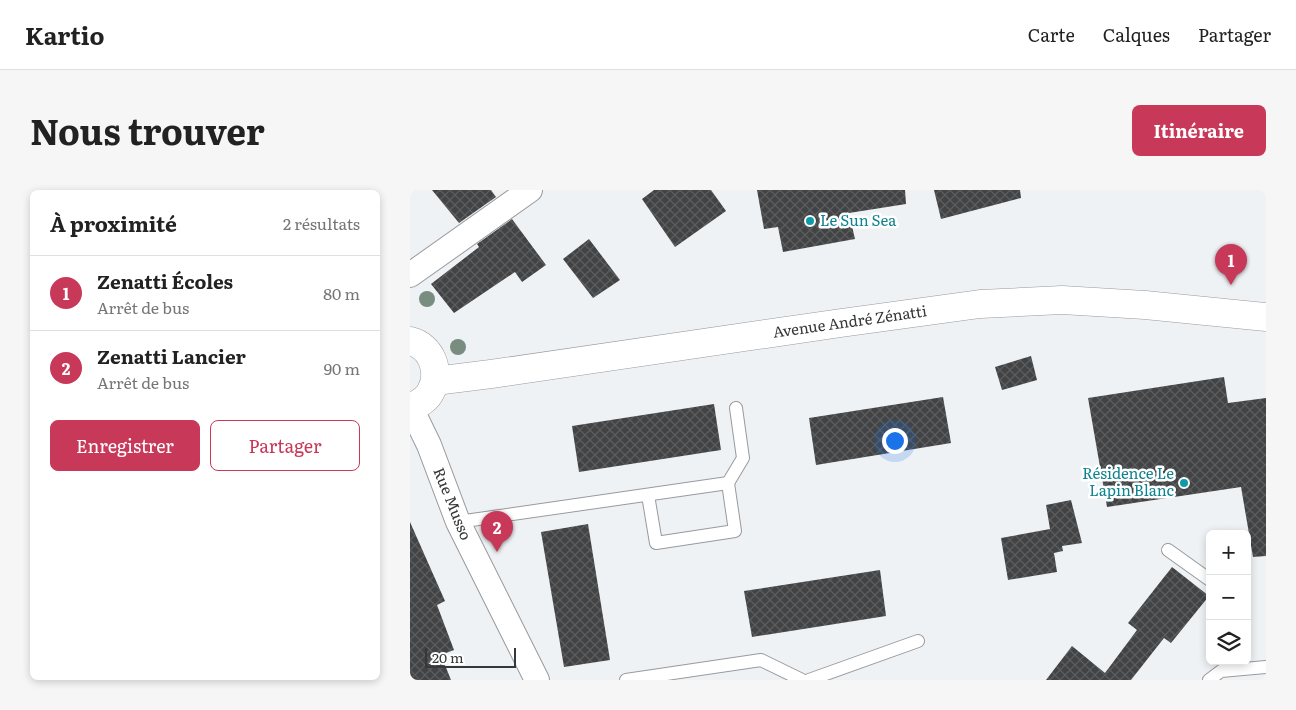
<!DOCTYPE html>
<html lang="fr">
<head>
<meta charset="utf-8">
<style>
  body { margin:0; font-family:Literata,serif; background:#f6f6f6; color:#222 }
  .controls { position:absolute; right:15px; bottom:15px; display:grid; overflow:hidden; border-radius:8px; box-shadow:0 2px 8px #0003 }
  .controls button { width:45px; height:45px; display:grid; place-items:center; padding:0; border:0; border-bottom:1px solid #e0e0e0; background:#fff; color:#222; font:25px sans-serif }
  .scale { position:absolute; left:15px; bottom:12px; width:91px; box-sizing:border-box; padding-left:5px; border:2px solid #363738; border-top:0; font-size:14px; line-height:18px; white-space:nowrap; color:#363738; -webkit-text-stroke:4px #fff; paint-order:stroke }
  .you { position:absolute; left:484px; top:250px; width:18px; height:18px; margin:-12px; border:4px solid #fff; border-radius:50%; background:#1a73e8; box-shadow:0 0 0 8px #1a73e833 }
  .badge { display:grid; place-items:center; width:32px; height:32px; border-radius:50%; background:#c83959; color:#fff; font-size:16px; font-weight:700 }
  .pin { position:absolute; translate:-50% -41px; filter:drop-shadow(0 1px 2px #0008) }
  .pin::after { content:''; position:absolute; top:26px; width:18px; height:15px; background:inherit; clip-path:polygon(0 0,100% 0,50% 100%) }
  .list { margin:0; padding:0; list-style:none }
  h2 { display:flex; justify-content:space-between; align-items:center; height:65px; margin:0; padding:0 20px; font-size:21px }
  h2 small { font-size:16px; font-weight:400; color:#767676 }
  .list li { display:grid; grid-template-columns:32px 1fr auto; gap:15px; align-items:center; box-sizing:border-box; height:75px; padding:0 20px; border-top:1px solid #e0e0e0 }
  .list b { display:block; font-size:19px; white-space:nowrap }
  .list p { margin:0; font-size:16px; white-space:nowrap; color:#767676 }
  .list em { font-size:16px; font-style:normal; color:#767676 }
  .actions { display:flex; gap:10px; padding:15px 20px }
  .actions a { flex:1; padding:11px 0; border:1px solid #c83959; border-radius:8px; text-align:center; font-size:18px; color:#c83959 }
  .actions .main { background:#c83959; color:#fff }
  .icon { flex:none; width:28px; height:28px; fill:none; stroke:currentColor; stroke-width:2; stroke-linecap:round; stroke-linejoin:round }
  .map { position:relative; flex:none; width:856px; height:490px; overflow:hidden; border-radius:8px }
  header { display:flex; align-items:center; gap:30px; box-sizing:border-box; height:70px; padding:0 25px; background:#fff; border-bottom:1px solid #e0e0e0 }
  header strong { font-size:24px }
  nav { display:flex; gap:28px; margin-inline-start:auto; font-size:18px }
  .intro { display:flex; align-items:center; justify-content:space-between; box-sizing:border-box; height:120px; padding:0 30px }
  h1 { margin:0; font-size:35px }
  .button { padding:12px 22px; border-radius:8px; background:#c83959; color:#fff; font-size:18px; font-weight:700 }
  main { display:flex; gap:30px; padding:0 30px }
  aside { flex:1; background:#fff; border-radius:8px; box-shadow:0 2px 8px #0003 }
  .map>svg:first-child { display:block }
</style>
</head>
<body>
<header>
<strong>Kartio</strong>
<nav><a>Carte</a><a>Calques</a><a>Partager</a></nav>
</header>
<div class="intro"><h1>Nous trouver</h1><a class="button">Itinéraire</a></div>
<main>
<aside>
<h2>À proximité<small>2 résultats</small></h2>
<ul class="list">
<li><span class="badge">1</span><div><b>Zenatti Écoles</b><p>Arrêt de bus</p></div><em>80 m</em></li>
<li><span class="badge">2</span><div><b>Zenatti Lancier</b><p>Arrêt de bus</p></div><em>90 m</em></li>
</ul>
<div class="actions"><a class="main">Enregistrer</a><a>Partager</a></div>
</aside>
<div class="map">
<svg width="856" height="490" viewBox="0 0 856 490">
  <defs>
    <pattern id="building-cross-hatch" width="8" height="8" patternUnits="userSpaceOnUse" patternTransform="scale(1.25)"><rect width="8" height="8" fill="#414345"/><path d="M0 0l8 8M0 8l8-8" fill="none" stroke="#5b5d5e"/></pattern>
  </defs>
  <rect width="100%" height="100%" fill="#eff2f4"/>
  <g fill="url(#building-cross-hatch)">
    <polygon points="22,0 81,0 86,7 49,33"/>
    <polygon points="244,0 301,0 316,21 265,57 232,9"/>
    <polygon points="347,0 495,0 496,14 439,23 445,49 373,62 368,37 354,39"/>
    <polygon points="524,0 610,0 611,8 531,29"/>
    <polygon points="102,29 136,75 112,92 105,82 44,123 21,94 69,57 67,54"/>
    <polygon points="179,49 210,90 183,108 153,69"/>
    <polygon points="621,166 627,190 592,200 585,177"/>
    <polygon points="814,187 818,213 856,208 856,366 843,367 831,297 697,317 678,208"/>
    <polygon points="533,207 541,253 406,275 399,228"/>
    <polygon points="304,214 311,260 169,282 162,236"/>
    <polygon points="661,310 672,353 652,356 653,361 644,363 647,382 598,390 591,348 640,339 636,315"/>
    <polygon points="0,332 35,411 27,415 44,460 31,465 41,490 0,490"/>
    <polygon points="178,334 200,470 154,477 131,342"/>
    <polygon points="762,377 799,406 761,453 754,448 721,490 636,490 662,456 695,483 727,440 718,433"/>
    <polygon points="470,380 476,426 342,447 334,401"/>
  </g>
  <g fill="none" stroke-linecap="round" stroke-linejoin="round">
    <g stroke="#989a9d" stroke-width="14">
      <g id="lane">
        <polyline points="238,305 246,353 325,341 318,293"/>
        <polyline points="48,332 318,293 333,268 326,218"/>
        <polyline points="758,360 800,390"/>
        <polyline points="216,490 351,470 392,490"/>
        <polyline points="399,490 508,451"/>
        <polyline points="799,490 811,481 856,477"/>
      </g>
    </g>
    <g stroke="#989a9d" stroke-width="26">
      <g id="street">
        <polyline points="0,85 120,0"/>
        <polyline points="1,218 19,255 48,332 127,490"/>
      </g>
    </g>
    <g stroke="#989a9d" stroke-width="29">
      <g id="secondary">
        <path d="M0,151C22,156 31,182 21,201C17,210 8,214 0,218"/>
        <polyline points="25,191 81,184 431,133 570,114 652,110 735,115 856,127"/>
      </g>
    </g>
    <use href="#lane" stroke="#fff" stroke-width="12"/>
    <use href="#street" stroke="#fff" stroke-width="24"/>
    <use href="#secondary" stroke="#fff" stroke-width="28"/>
  </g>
  <g fill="#788c7f">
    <circle cx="17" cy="109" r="8"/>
    <circle cx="48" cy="157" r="8"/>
  </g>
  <g fill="#0f9aa8" stroke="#fff" stroke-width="2">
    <circle cx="400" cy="31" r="5"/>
    <circle cx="774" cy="293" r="5"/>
  </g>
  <g text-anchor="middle" stroke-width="5" stroke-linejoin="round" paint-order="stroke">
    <g font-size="15" fill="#0d838f" stroke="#fff" text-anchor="start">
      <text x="410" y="36">Le Sun Sea</text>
      <text x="764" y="289" text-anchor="end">Résidence Le<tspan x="764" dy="17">Lapin Blanc</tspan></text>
    </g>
    <g font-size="15" fill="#363738" stroke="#fff">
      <text transform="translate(440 132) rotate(-8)" y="5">Avenue André Zénatti</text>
      <text transform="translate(42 314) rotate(68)" y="5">Rue Musso</text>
    </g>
  </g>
</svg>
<div class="controls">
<button>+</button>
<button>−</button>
<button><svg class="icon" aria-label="layers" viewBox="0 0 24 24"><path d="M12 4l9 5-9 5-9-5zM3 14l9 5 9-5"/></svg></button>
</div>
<div class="scale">20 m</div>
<div class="you"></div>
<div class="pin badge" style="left:821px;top:95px">1</div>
<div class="pin badge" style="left:87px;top:362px">2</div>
</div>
</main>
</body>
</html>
